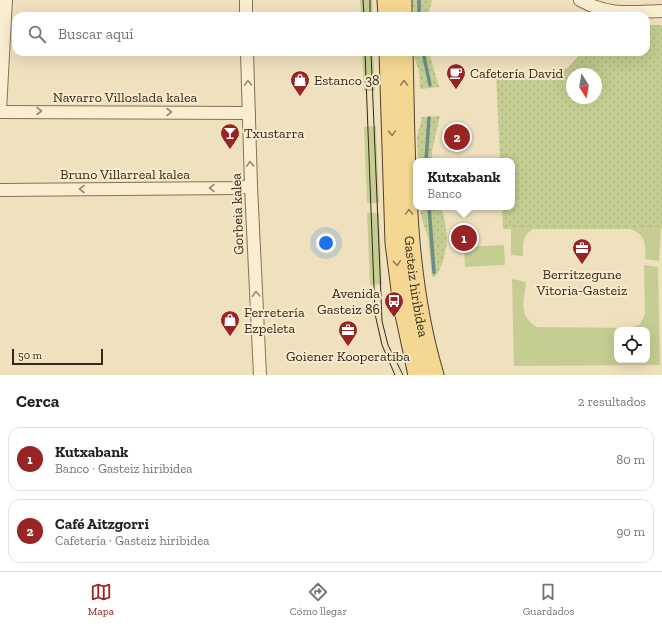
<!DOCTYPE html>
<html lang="es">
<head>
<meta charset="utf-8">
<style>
  body { margin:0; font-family:"Zilla Slab",serif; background:#f6f6f6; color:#202124 }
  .controls { position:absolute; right:12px; bottom:12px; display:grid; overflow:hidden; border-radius:8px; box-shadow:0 4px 16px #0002 }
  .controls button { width:36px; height:36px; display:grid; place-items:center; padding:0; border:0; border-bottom:1px solid #e0e0e0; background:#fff; color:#202124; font:20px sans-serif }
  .compass { position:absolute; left:566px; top:68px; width:36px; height:36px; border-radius:50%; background:#fff; box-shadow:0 4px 16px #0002; rotate:169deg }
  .scale { position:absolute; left:12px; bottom:10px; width:91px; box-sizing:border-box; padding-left:4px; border:2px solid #36281b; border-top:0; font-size:11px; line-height:14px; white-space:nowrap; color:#36281b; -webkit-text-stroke:3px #f6ebcd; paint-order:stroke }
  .you { position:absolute; left:326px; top:243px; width:14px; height:14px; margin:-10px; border:3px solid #fff; border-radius:50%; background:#1a73e8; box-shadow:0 0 0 6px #1a73e833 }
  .badge { display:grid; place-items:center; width:26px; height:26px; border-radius:50%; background:#982424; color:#fff; font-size:13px; font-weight:700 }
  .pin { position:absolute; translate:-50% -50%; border:2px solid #fff; box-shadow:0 1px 4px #0006 }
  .popup { position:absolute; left:413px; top:158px; width:102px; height:52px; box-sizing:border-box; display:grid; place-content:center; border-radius:8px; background:#fff; filter:drop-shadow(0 1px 3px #0005); font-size:13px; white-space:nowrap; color:#757577 }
  .popup b { font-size:15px; color:#202124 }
  .popup::after { content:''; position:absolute; left:50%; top:100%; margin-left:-8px; border:8px solid transparent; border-top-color:#fff }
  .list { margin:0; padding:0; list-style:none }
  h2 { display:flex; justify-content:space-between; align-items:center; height:52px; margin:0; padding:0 16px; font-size:17px }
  h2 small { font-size:13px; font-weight:400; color:#757577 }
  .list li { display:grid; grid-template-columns:26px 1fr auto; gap:12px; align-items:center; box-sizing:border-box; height:64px; margin:0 8px 8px; padding:0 8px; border:1px solid #e0e0e0; border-radius:12px }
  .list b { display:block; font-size:15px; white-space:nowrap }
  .list p { margin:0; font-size:13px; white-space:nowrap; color:#757577 }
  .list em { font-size:13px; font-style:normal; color:#757577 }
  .icon { flex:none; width:22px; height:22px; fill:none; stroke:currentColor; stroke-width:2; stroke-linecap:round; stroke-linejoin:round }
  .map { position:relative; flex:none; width:662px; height:375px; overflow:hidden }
  .search { position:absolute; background:#fff; box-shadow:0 4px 16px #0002; left:12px; right:12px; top:12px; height:44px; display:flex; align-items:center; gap:10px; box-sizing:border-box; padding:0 14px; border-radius:12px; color:#757577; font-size:15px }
  .sheet { height:196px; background:#fff }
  nav { display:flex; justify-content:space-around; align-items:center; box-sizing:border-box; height:56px; border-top:1px solid #e0e0e0; background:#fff; font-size:11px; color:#757577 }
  nav a { display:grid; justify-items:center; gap:2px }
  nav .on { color:#982424 }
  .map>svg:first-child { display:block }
</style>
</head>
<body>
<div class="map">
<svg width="662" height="375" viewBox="0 0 662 375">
  <defs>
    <pattern id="park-dots" width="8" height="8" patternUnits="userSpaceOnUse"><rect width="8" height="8" fill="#c5cd92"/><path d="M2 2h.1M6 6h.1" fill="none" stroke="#aab07d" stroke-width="1.8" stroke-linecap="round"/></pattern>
  </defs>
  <rect width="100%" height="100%" fill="#efe0be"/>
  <g fill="#c5cd92" fill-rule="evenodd">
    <polygon points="360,0 372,0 373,16 361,16"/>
    <polygon points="362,52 373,52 375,91 364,91"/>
    <polygon points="376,126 379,203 367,203 364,127"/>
    <path d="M523,205L661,228L659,261L645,259C646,243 646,236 631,229H533C522,236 523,243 523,256L511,255V229Z"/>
    <polygon points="367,213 379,213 382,284 370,285"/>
    <polygon points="504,245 505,265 465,267 464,247"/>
    <path d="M644,265L658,267L660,365L514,366L512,279L526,282C524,301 518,316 537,327L632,328L640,324L645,314ZM617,330H647V360H617Z"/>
  </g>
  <g fill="url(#park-dots)" fill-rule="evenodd">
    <polygon points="412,0 432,0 428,16 413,16"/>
    <path d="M646,25H662V229H503L502,207H512V161H500L496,70C502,71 509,70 515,72C519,74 524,78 529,79C552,84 569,70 581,52H646ZM572,74H596V98H572Z"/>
    <polygon points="414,52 429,52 439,87 420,89 419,70 414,58"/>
    <polygon points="440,116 432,151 432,161 418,161 417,136 422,117"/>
    <path d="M420,207H441C449,230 449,255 436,276L432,277L428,237L422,220Z"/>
  </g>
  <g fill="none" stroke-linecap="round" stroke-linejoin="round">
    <g stroke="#698e85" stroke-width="3.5">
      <polyline points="419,16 419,0"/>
      <polyline points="423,52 430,85"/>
      <polyline points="426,161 429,118"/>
      <polyline points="429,207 434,272"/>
    </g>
    <g stroke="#877156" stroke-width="14">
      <g id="minor">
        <polyline points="246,0 246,16"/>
        <path d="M580,0C609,16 630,12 662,11"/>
        <polyline points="247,52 251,186 260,375"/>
        <polyline points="0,110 6,0"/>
        <polyline points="0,112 249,113"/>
        <polyline points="0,190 237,188 251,186"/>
      </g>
    </g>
    <g stroke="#553f2b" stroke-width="21">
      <g id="primary">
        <polyline points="387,0 388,16"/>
        <polyline points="402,0 402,16"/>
        <polyline points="389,52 395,243 403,305 418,375"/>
        <path id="s1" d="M403,52C406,158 403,273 434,375"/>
      </g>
    </g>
    <use href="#minor" stroke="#faeed1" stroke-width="12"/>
    <use href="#primary" stroke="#f4d793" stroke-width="19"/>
    <g stroke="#36281b" stroke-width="1">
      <polyline points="363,0 364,16"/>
      <polyline points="370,0 370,16"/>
      <polyline points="365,52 375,314 382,345 395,375"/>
      <polyline points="371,52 382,321 388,345 403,375"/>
    </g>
  </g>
  <defs><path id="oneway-chevron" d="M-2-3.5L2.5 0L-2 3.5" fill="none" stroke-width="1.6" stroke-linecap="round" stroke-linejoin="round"/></defs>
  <g stroke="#988b76">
    <use href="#oneway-chevron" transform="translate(248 83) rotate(-92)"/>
    <use href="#oneway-chevron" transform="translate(39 111)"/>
    <use href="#oneway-chevron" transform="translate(169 112)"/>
    <use href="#oneway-chevron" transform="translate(250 164) rotate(-92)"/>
    <use href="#oneway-chevron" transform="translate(212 188) rotate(180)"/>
    <use href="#oneway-chevron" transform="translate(82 189) rotate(180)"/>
    <use href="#oneway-chevron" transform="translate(256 294) rotate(-93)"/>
  </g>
  <g stroke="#958057">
    <use href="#oneway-chevron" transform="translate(404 83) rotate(-91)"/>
    <use href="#oneway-chevron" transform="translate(392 133) rotate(88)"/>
    <use href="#oneway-chevron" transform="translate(409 212) rotate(-92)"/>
    <use href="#oneway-chevron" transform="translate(397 263) rotate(84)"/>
  </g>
  <defs>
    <g id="cafe-pin" transform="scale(1)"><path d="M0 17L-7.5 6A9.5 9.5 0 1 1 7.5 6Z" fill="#982424" stroke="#f6ebcd"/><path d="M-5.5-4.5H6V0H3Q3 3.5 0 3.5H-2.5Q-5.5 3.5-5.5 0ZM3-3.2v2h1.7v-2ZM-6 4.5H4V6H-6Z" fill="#fff"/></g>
    <g id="shop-pin" transform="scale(1)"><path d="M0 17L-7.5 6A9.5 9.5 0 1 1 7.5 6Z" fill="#982424" stroke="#f6ebcd"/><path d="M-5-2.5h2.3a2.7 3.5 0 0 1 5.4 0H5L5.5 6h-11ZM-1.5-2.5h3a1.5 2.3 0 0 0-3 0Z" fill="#fff"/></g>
    <g id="bar-pin" transform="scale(1)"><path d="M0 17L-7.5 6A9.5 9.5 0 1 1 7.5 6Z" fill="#982424" stroke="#f6ebcd"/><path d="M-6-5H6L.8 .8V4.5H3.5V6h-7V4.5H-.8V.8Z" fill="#fff"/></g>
    <g id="office-pin" transform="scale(1)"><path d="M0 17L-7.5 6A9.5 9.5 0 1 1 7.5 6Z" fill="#982424" stroke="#f6ebcd"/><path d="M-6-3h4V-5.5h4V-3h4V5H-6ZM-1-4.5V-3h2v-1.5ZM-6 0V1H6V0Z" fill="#fff"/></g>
    <g id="bus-pin" transform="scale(1)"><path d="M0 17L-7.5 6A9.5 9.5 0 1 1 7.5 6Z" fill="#982424" stroke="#f6ebcd"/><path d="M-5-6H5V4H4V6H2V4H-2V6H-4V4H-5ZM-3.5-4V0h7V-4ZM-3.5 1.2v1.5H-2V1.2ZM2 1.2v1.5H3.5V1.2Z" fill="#fff"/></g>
  </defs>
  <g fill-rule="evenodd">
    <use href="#cafe-pin" x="456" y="73"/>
    <use href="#shop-pin" x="300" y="80"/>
    <use href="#bar-pin" x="230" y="133"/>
    <use href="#office-pin" x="582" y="248"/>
    <use href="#bus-pin" x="394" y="301"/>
    <use href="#shop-pin" x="230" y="320"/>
    <use href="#office-pin" x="348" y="330"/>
  </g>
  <g text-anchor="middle" stroke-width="4" stroke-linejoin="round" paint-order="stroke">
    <g font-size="14" fill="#36281b" stroke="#f6ebcd" text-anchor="start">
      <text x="470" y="78">Cafetería David</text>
      <text x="314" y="85">Estanco 38</text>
      <text x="244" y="138">Txustarra</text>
      <text x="582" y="279" text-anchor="middle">Berritzegune<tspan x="582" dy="16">Vitoria-Gasteiz</tspan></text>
      <text x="380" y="298" text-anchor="end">Avenida<tspan x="380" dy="16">Gasteiz 86</tspan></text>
      <text x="244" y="317">Ferretería<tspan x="244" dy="16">Ezpeleta</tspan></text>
      <text x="348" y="361" text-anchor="middle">Goiener Kooperatiba</text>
    </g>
    <g font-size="14" fill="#36281b" stroke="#f6ebcd">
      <text x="125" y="102">Navarro Villoslada kalea</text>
      <text x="125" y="179">Bruno Villarreal kalea</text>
      <text transform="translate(237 214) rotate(-92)" y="5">Gorbeia kalea</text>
      <text dy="5" stroke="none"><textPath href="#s1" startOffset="235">Gasteiz hiribidea</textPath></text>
    </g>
  </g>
</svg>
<div class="controls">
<button><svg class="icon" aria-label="locate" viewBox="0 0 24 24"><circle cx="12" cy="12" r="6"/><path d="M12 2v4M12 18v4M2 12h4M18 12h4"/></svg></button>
</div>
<svg class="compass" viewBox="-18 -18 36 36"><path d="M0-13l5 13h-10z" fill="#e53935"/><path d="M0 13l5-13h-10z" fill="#757577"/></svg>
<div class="scale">50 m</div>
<div class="you"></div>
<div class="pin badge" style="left:464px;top:238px">1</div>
<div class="popup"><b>Kutxabank</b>Banco</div>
<div class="pin badge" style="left:457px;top:137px">2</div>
<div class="search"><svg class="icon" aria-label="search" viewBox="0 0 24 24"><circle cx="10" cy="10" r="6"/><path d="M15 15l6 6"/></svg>Buscar aquí</div>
</div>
<section class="sheet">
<h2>Cerca<small>2 resultados</small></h2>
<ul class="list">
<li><span class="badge">1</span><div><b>Kutxabank</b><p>Banco · Gasteiz hiribidea</p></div><em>80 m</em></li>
<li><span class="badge">2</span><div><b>Café Aitzgorri</b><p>Cafetería · Gasteiz hiribidea</p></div><em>90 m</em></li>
</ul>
</section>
<nav>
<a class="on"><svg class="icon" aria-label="map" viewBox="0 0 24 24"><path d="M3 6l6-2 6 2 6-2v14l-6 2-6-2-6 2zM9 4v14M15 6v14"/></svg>Mapa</a>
<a><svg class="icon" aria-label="directions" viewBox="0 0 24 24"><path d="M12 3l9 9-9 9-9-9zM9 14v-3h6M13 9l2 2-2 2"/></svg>Cómo llegar</a>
<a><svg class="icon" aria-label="saved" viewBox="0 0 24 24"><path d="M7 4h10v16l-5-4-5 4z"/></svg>Guardados</a>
</nav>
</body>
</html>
